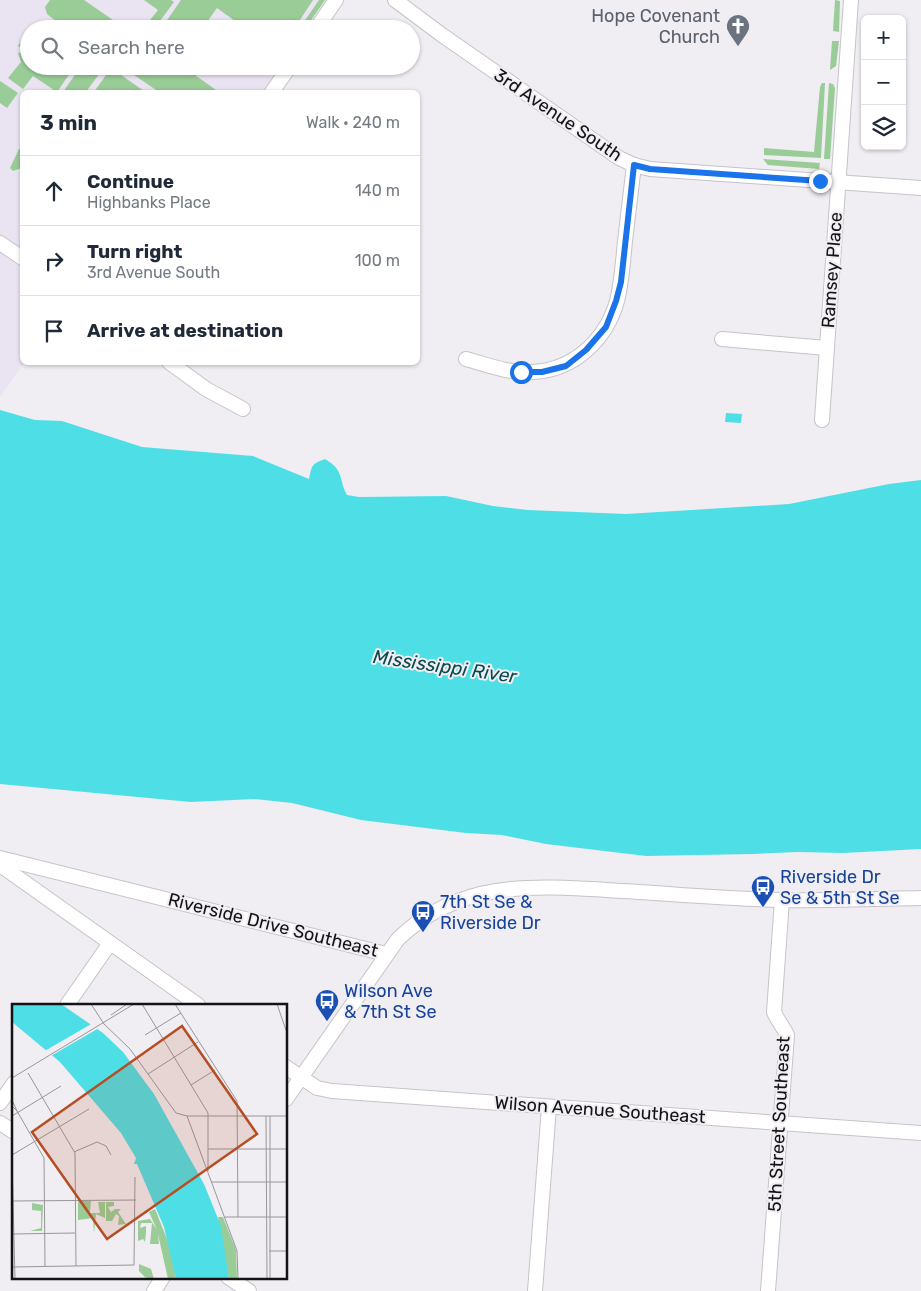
<!DOCTYPE html>
<html lang="en">
<head>
<meta charset="utf-8">
<style>
  body { margin:0; font-family:Rubik,sans-serif; background:#f6f6f7; color:#1f2937 }
  .controls { position:absolute; right:15px; top:15px; display:grid; overflow:hidden; border-radius:8px; box-shadow:0 1px 4px #0004 }
  .controls button { width:45px; height:45px; display:grid; place-items:center; padding:0; border:0; border-bottom:1px solid #e0e1e3; background:#fff; color:#1f2937; font:25px sans-serif }
  .stop { position:absolute; width:15px; height:15px; margin:-11px; border:4px solid #1a73e8; border-radius:50%; background:#fff }
  .stop.end { background:#1a73e8; border-color:#fff; box-shadow:0 1px 5px #0008 }
  .list { margin:0; padding:0; list-style:none }
  h2 { display:flex; justify-content:space-between; align-items:center; height:65px; margin:0; padding:0 20px; font-size:21px }
  h2 small { font-size:16px; font-weight:400; color:#747a83 }
  .list li { display:grid; grid-template-columns:32px 1fr auto; gap:15px; align-items:center; box-sizing:border-box; height:70px; padding:0 20px; border-top:1px solid #e0e1e3 }
  .list b { display:block; font-size:19px; white-space:nowrap }
  .list p { margin:0; font-size:16px; white-space:nowrap; color:#747a83 }
  .list em { font-size:16px; font-style:normal; color:#747a83 }
  .icon { flex:none; width:28px; height:28px; fill:none; stroke:currentColor; stroke-width:2; stroke-linecap:round; stroke-linejoin:round }
  .map { position:relative; flex:none; width:921px; height:1291px; overflow:hidden }
  .search { position:absolute; background:#fff; box-shadow:0 1px 4px #0004; left:20px; top:20px; width:400px; height:55px; display:flex; align-items:center; gap:12px; box-sizing:border-box; padding:0 18px; border-radius:28px; color:#747a83; font-size:19px }
  .panel { position:absolute; background:#fff; box-shadow:0 1px 4px #0004; left:20px; top:90px; width:400px; height:275px; border-radius:8px }
  .map>svg:first-child { display:block }
</style>
</head>
<body>
<div class="map">
<svg width="921" height="1291" viewBox="0 0 921 1291">
  <rect width="100%" height="100%" fill="#f0edf3"/>
  <polygon fill="#eae4f2" points="0,0 327,0 307,29 29,29 29,66 281,66 263,92 22,92 22,362 24,363 0,397"/>
  <g fill="#99cc96">
    <polygon points="50,0 84,0 126,29 66,29 47,14 45,7"/>
    <polygon points="144,0 171,0 174,2 157,25 150,20 158,10"/>
    <polygon points="181,0 313,0 294,29 246,29 217,8 202,29 161,29"/>
    <polygon points="319,0 325,0 305,29 299,29"/>
    <polygon points="835,0 840,1 839,32 833,31"/>
    <path d="M41,21L54,29H29V46L21,48L18,46C24,36 29,24 41,21Z"/>
    <polygon points="832,41 839,41 836,66 830,70"/>
    <polygon points="29,50 29,66 75,66 57,92 33,76 23,89 8,78 21,62 18,53"/>
    <polygon points="81,66 105,66 86,92 63,92"/>
    <polygon points="136,66 182,66 219,92 159,92 131,73"/>
    <polygon points="111,68 144,91 143,92 94,92"/>
    <polygon points="0,81 18,93 7,108 0,103"/>
    <polygon points="822,83 825,83 821,158 764,155 764,148 814,152 820,87"/>
    <polygon points="829,83 833,84 835,88 830,159 824,159"/>
    <polygon points="19,149 22,149 22,168 13,171 10,168"/>
    <polygon points="763,159 820,163 819,169 768,165"/>
  </g>
  <g fill="#4edfe6">
    <path d="M0,410L35,420L62,421L142,447L253,456L309,479C312,466 311,464 325,459C345,471 338,478 347,495L359,497L446,496L493,506L528,510L626,514L789,504L889,484L921,480V849L843,853L798,852L753,854L646,856L546,844L502,835L466,833L361,820L292,803L255,799L191,802L0,784Z"/>
    <polygon points="726,413 742,414 741,423 725,422"/>
  </g>
  <g fill="none" stroke-linecap="round" stroke-linejoin="round">
    <g stroke="#c6c3c9" stroke-width="16">
      <g id="minor">
        <polyline points="395,0 442,35 619,158 634,165 650,169 921,188"/>
        <polyline points="316,29 336,0"/>
        <polyline points="272,92 290,66"/>
        <polyline points="0,243 22,258"/>
        <polyline points="722,339 827,348"/>
        <path d="M466,359C488,365 510,374 533,372C574,370 606,340 617,301C622,281 623,261 625,241C628,216 631,190 634,165"/>
        <polyline points="169,362 206,389 243,409"/>
        <polyline points="822,420 851,0"/>
        <polyline points="0,858 386,954"/>
        <polyline points="0,865 198,1005"/>
        <polyline points="67,1005 110,943"/>
        <polyline points="286,1067 317,1088 332,1091 921,1133"/>
        <path d="M286,1099L398,939C462,877 542,886 623,891C675,894 728,899 781,900C828,901 875,899 921,898"/>
        <polyline points="0,1103 14,1083"/>
        <polyline points="0,1123 14,1132"/>
        <polyline points="228,1277 249,1291"/>
        <polyline points="154,1291 163,1277"/>
        <polyline points="535,1291 549,1107"/>
        <path d="M768,1291L787,1035C783,1026 777,1020 774,1012L782,900"/>
      </g>
    </g>
    <use href="#minor" stroke="#fff" stroke-width="14"/>
  </g>
  <g fill="none" stroke-linecap="round" stroke-linejoin="round">
    <polyline stroke="#1a73e8" stroke-width="6" points="521,372 542,372 566,366 586,350 606,327 616,301 621,282 634,165 650,169 820,181"/>
  </g>
  <defs>
    <g id="church-pin" transform="scale(1.25)"><path d="M0 17L-7.5 6A9.5 9.5 0 1 1 7.5 6Z" fill="#6b7280" stroke="#f0edf3"/><path d="M-1.2-6h2.4v3.5h3.3v2.4h-3.3V6h-2.4V-.1h-3.3v-2.4h3.3Z" fill="#fff"/></g>
    <g id="bus-pin" transform="scale(1.25)"><path d="M0 17L-7.5 6A9.5 9.5 0 1 1 7.5 6Z" fill="#1a4fb4" stroke="#f0edf3"/><path d="M-5-6H5V4H4V6H2V4H-2V6H-4V4H-5ZM-3.5-4V0h7V-4ZM-3.5 1.2v1.5H-2V1.2ZM2 1.2v1.5H3.5V1.2Z" fill="#fff"/></g>
  </defs>
  <g fill-rule="evenodd">
    <use href="#church-pin" x="738" y="26"/>
    <use href="#bus-pin" x="763" y="887"/>
    <use href="#bus-pin" x="423" y="912"/>
    <use href="#bus-pin" x="327" y="1001"/>
  </g>
  <g text-anchor="middle" stroke-width="4" stroke-linejoin="round" paint-order="stroke">
    <g font-size="18" fill="#5b616d" stroke="#f0edf3" text-anchor="end">
      <text x="720" y="22">Hope Covenant<tspan x="720" dy="21">Church</tspan></text>
    </g>
    <g font-size="18" fill="#131315" stroke="#f0edf3">
      <text transform="translate(558 115) rotate(34)" y="6">3rd Avenue South</text>
      <text transform="translate(832 270) rotate(-86)" y="6">Ramsey Place</text>
      <text transform="translate(273 925) rotate(14)" y="6">Riverside Drive Southeast</text>
      <text transform="translate(600 1110) rotate(4)" y="6">Wilson Avenue Southeast</text>
      <text transform="translate(779 1124) rotate(-87)" y="6">5th Street Southeast</text>
    </g>
    <g font-size="18" fill="#164399" stroke="#f0edf3" text-anchor="start">
      <text x="780" y="883">Riverside Dr<tspan x="780" dy="21">Se &amp; 5th St Se</tspan></text>
      <text x="440" y="908">7th St Se &amp;<tspan x="440" dy="21">Riverside Dr</tspan></text>
      <text x="344" y="997">Wilson Ave<tspan x="344" dy="21">&amp; 7th St Se</tspan></text>
    </g>
    <g font-size="19" font-style="italic" fill="#074a4d" stroke="#f0edf3">
      <text transform="translate(445 666) rotate(8)" y="7">Mississippi River</text>
    </g>
  </g>
  <g transform="translate(12 1004)">
    <rect width="275" height="275" fill="#f0edf3"/>
    <path d="M66,197H79L78,209H88L86,198H93V214L84,210L82,229L81,214L66,216ZM94,198H102V202L96,203L99,208L103,205H109L106,208L114,220L106,221L107,212L104,210L100,217H94ZM20,199L31,201L30,227H18L29,224V207L20,206ZM143,205L157,240L164,275H156L146,230L147,240H138L140,219H129L128,224L134,222V228L133,238L131,235L126,237V217L138,215L145,226L137,208ZM206,213H211L224,246L225,275H217ZM127,260L139,265L142,275H134L136,271L134,274L127,267Z" fill="#99cc96"/>
    <path d="M0,0H49L91,29L111,48L142,90L192,180L209,222L217,275H164L152,223L125,160H122L124,154L109,129L48,58L0,18Z" fill="#4edfe6"/>
    <path d="M81,19L87,24L37,53L31,48Z" fill="#f0edf3"/>
    <path fill="none" stroke="#98969a" stroke-width="1" d="M79,0L92,20L118,45L164,109L175,112H275M130,0L196,109V167M163,0L225,97L226,213M265,0L275,29M99,11L115,0M133,31L169,9M16,69L63,149L64,262M136,70L186,38M0,74L122,0M179,81L203,66M0,96L5,107L0,102M5,107L32,154L33,263M0,112L49,82M175,112L225,247L226,275M254,112L255,275M258,112V275M196,145H275M62,148L85,138L94,142L99,151M0,151L77,105M0,155L3,275M199,178H275M0,197L124,196M213,213H275M0,230L63,229M257,247H275M0,263L122,261L123,173"/>
    <path fill="#b54f23" fill-opacity="0.15" stroke="#b54f23" stroke-width="2.5" d="M170,22L245,130L95,235L20,128Z"/>
    <rect width="275" height="275" fill="none" stroke="#131315" stroke-width="2.5"/>
  </g>
</svg>
<div class="controls">
<button>+</button>
<button>−</button>
<button><svg class="icon" aria-label="layers" viewBox="0 0 24 24"><path d="M12 4l9 5-9 5-9-5zM3 14l9 5 9-5"/></svg></button>
</div>
<div class="stop" style="left:521px;top:372px"></div>
<div class="stop end" style="left:820px;top:181px"></div>
<div class="search"><svg class="icon" aria-label="search" viewBox="0 0 24 24"><circle cx="10" cy="10" r="6"/><path d="M15 15l6 6"/></svg>Search here</div>
<section class="panel">
<h2>3 min<small>Walk · 240 m</small></h2>
<ul class="list">
<li><svg class="icon" aria-label="ahead" viewBox="0 0 24 24"><path d="M12 20V5M6 11l6-6 6 6"/></svg><div><b>Continue</b><p>Highbanks Place</p></div><em>140 m</em></li>
<li><svg class="icon" aria-label="right" viewBox="0 0 24 24"><path d="M7 20v-9h11M14 6l5 5-5 5"/></svg><div><b>Turn right</b><p>3rd Avenue South</p></div><em>100 m</em></li>
<li><svg class="icon" aria-label="arrive" viewBox="0 0 24 24"><path d="M6 21V4h12l-3 4 3 4H6"/></svg><div><b>Arrive at destination</b></div></li>
</ul>
</section>
</div>
</body>
</html>
